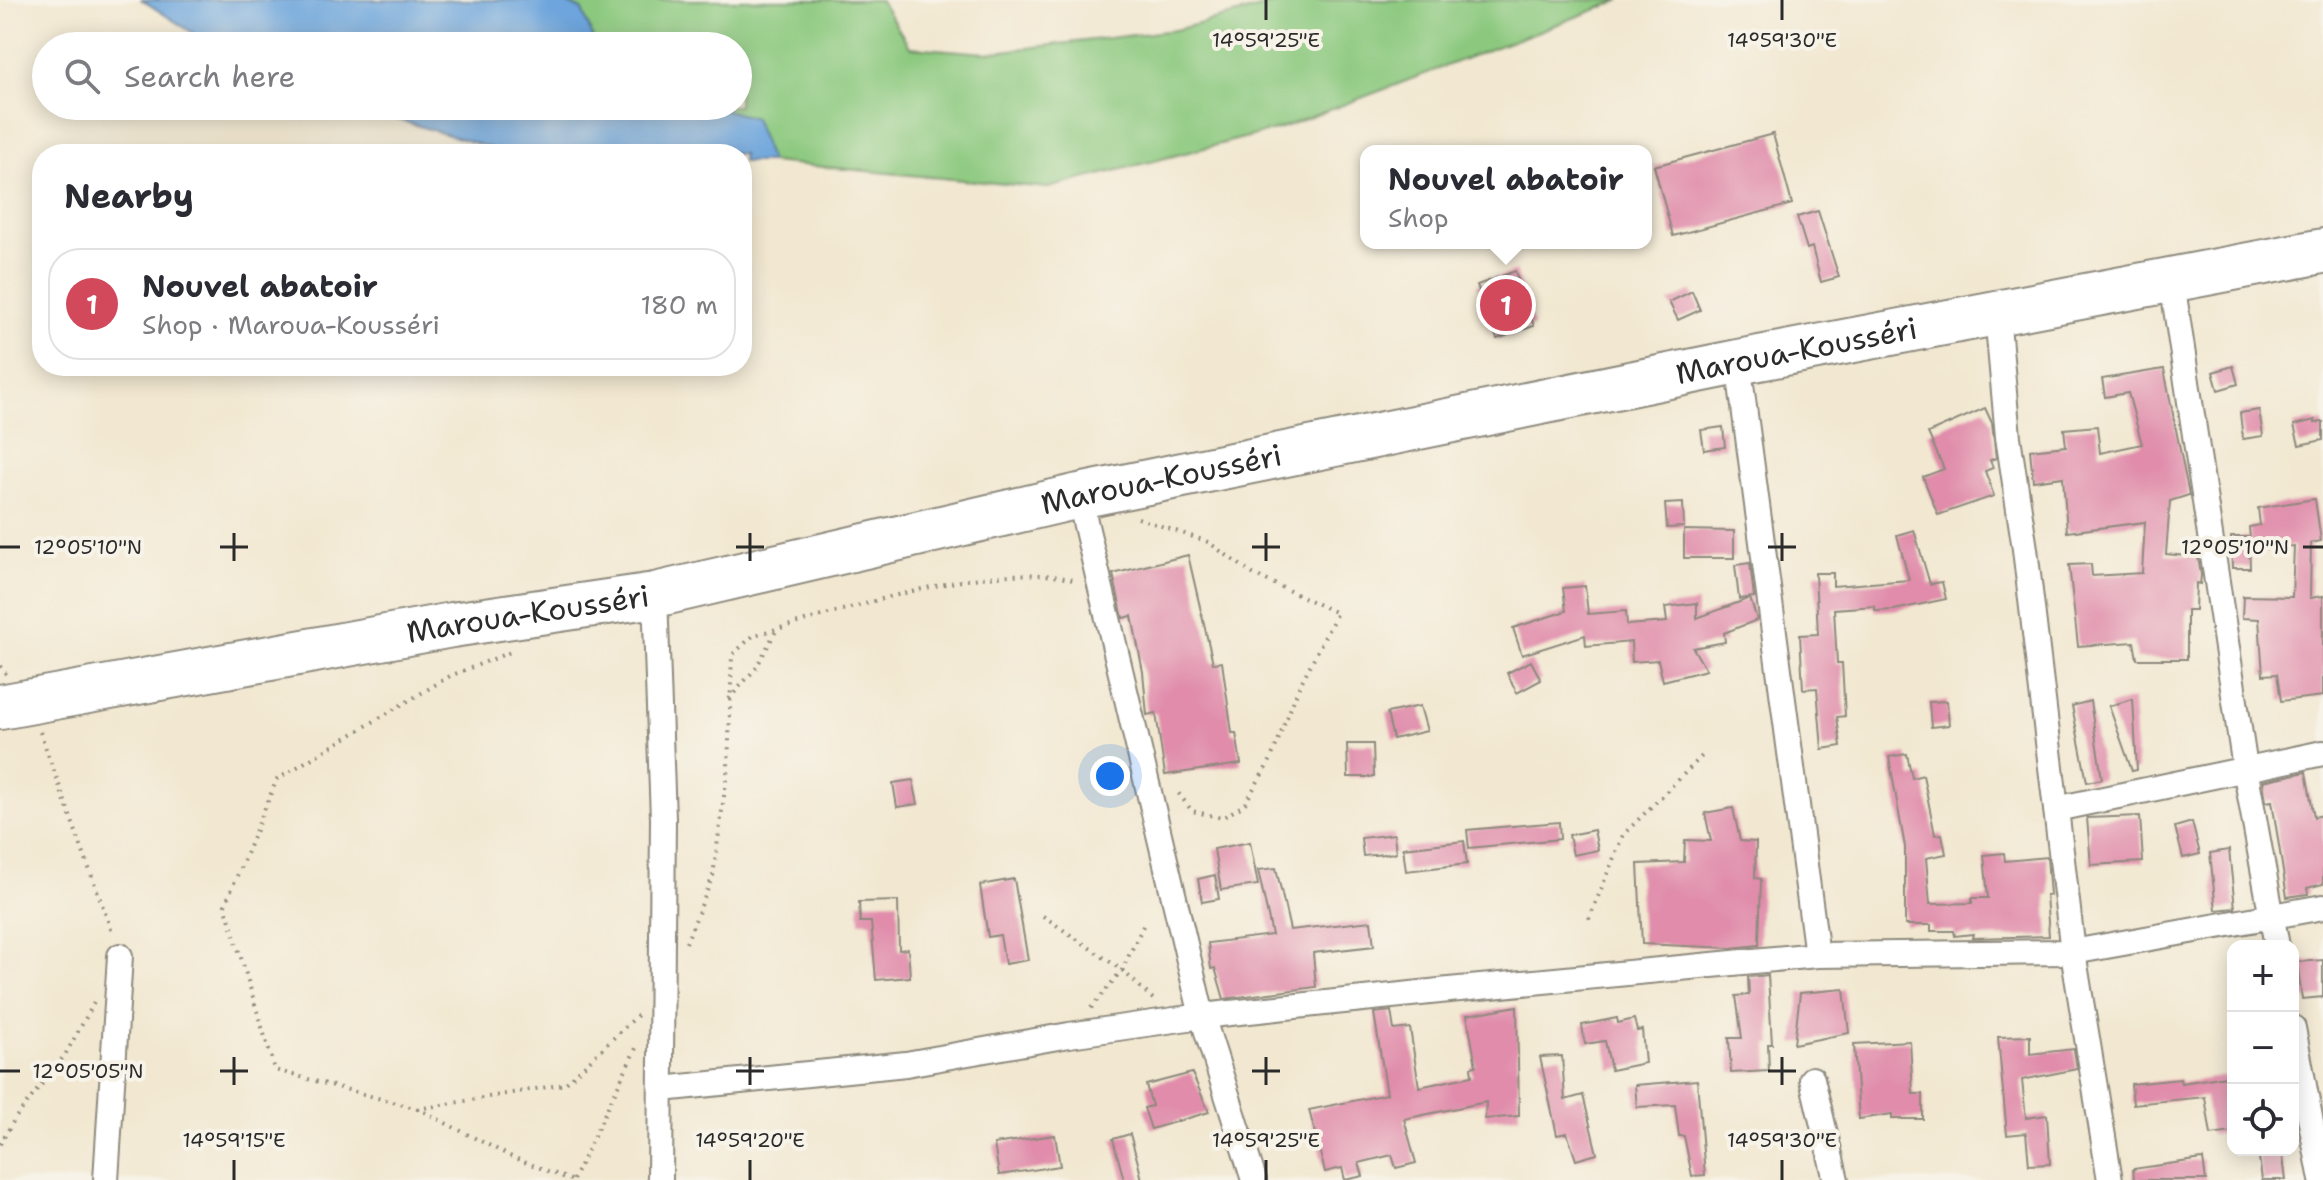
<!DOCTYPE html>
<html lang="en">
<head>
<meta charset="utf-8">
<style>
  body { margin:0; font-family:"Shantell Sans",sans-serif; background:#f7f7f7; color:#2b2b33 }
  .controls { position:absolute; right:24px; bottom:24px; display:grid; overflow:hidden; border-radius:16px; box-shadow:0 4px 20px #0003 }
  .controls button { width:72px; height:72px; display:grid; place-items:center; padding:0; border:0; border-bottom:2px solid #e1e1e2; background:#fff; color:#2b2b33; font:40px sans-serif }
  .you { position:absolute; left:1110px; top:776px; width:28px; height:28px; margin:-20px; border:6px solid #fff; border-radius:50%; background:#1a73e8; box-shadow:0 0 0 12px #1a73e833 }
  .badge { display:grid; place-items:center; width:52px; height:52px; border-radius:50%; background:#d1495b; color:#fff; font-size:26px; font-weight:700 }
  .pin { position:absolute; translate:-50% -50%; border:4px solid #fff; box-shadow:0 2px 8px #0006 }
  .popup { position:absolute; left:1360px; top:145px; width:292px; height:104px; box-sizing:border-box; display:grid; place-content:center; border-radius:16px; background:#fff; filter:drop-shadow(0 2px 6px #0005); font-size:26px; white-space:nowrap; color:#7c7c81 }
  .popup b { font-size:30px; color:#2b2b33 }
  .popup::after { content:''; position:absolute; left:50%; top:100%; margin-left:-16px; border:16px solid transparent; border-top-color:#fff }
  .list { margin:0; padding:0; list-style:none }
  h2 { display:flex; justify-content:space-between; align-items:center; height:104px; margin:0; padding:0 32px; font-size:34px }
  h2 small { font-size:26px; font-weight:400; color:#7c7c81 }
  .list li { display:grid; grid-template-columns:52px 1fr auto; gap:24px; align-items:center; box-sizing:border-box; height:112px; margin:0 16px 16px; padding:0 16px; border:2px solid #e1e1e2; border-radius:32px }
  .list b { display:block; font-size:30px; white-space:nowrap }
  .list p { margin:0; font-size:26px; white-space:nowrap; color:#7c7c81 }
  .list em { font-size:26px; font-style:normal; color:#7c7c81 }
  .icon { flex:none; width:44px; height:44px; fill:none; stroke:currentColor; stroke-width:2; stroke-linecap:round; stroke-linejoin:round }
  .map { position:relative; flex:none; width:2323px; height:1180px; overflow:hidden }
  .search { position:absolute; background:#fff; box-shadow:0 4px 20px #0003; left:32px; top:32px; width:720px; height:88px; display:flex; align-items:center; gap:20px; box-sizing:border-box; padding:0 28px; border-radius:44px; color:#7c7c81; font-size:30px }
  .panel { position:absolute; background:#fff; box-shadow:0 4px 20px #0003; left:32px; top:144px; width:720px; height:232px; border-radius:32px }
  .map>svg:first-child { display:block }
</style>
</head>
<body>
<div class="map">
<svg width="2323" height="1180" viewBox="0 0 2323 1180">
  <rect width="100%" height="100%" fill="#f7f3e8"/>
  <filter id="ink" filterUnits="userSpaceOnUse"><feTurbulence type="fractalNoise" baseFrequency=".0125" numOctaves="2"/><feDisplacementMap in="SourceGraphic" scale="16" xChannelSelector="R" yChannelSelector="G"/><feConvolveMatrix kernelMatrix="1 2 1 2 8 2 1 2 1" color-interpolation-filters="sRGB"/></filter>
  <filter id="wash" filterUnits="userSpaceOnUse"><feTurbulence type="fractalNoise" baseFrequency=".006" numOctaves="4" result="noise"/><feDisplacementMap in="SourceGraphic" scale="32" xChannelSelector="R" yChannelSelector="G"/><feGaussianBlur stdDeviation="1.8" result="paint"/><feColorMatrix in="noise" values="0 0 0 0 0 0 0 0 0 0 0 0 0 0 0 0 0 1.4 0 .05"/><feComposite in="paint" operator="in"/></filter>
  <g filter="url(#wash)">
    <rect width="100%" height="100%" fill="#f2e8d1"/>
    <polygon fill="#8cc97f" stroke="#5c7a55" stroke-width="2" points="559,0 880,0 910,47 986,53 1175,30 1291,0 1621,0 1279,129 1048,188 771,162 754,118 711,106 738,106 738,46 596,46 582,10"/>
    <g fill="#6da5dc" stroke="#4c6884" stroke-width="2">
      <polygon points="142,0 559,0 582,10 596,46 213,46"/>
      <polygon points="353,106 711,106 754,118 771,162 742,162 742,154 511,154"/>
    </g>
    <g id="blocks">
      <g fill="#e08caa">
        <polygon points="1773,134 1792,204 1673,236 1654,166"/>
        <polygon points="1818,211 1839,277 1821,282 1812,247 1807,249 1797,217"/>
        <polygon points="1515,271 1534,326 1497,339 1477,285"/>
        <polygon points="1692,291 1700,310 1678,320 1669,302"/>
        <polygon points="2233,366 2238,384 2218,390 2213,372"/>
        <polygon points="2164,369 2189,495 2170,501 2166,554 2198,557 2201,575 2200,584 2196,583 2195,610 2187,610 2187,659 2137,659 2134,642 2078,646 2069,565 2091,564 2092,576 2142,573 2145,522 2067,532 2063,477 2033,481 2030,450 2066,446 2064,429 2097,426 2100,453 2142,444 2128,393 2105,397 2102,379"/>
        <polygon points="1985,408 1992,423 1996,458 1990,460 1993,468 1985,471 1994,496 1938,515 1923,477 1944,469 1928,433"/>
        <polygon points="2259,410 2263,436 2243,439 2240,413"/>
        <polygon points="2315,420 2315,423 2323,422 2323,440 2299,445 2294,425"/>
        <polygon points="1723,427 1725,447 1704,450 1701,430"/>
        <polygon points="2315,499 2321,541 2311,543 2310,598 2323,596 2323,696 2281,701 2277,674 2263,675 2259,619 2242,618 2243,596 2292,597 2294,546 2251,550 2249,527 2260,525 2258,508"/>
        <polygon points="1683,503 1684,527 1667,528 1665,504"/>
        <polygon points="1684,530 1734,531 1734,558 1684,558"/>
        <polygon points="1914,530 1930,584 1942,582 1946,599 1894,610 1875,611 1875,606 1834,609 1837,663 1842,663 1845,716 1837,717 1841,746 1822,749 1817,688 1803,689 1800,635 1818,634 1815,573 1833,573 1833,586 1909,580 1897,535"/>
        <polygon points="2231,537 2249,537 2250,568 2232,568"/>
        <polygon points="1188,555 1213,663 1222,662 1232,733 1236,733 1241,764 1165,775 1156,713 1147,715 1143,672 1132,616 1123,618 1113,574"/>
        <polygon points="1750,563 1754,597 1739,599 1735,565"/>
        <polygon points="1585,586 1588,614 1626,611 1627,625 1667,622 1665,607 1697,603 1697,618 1750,598 1757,620 1724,633 1725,642 1693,648 1706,670 1663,681 1658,660 1632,662 1631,642 1586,646 1585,635 1522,655 1513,628 1566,611 1563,588"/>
        <polygon points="1531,661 1541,680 1517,693 1507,673"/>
        <polygon points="2133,699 2137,770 2132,771 2109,706"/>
        <polygon points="1947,701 1949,725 1931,727 1929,702"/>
        <polygon points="2090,701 2102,779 2087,782 2072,706"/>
        <polygon points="1420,706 1427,731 1393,739 1387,713"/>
        <polygon points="1347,744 1373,744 1374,777 1348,777"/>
        <polygon points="1907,754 1912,778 1923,775 1935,835 1942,834 1946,854 1926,858 1930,904 1972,903 1972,898 1988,898 1984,855 2004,853 2005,861 2047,857 2050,895 2046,895 2049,936 1972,938 1973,934 1955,936 1954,931 1931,931 1931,925 1905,925 1905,847 1889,757"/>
        <polygon points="2306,772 2314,817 2323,815 2323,884 2307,888 2308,894 2287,897 2272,801 2266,802 2263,781"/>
        <polygon points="913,780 918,804 897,807 893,783"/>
        <polygon points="1733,808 1740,841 1756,842 1755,878 1761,879 1759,945 1731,948 1642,944 1638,864 1684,862 1685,840 1711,841 1705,813"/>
        <polygon points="2140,816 2143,862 2091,865 2087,818"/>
        <polygon points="1559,822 1560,839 1469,848 1467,830"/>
        <polygon points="2192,822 2200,854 2183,858 2175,827"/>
        <polygon points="1594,830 1598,850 1573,855 1569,835"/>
        <polygon points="1394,834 1396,853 1363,856 1361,838"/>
        <polygon points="1464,841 1467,864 1406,871 1403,848"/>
        <polygon points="1250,842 1258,885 1221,890 1214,849"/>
        <polygon points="2229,850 2235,908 2216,910 2210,853"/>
        <polygon points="1276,868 1290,930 1371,921 1374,946 1313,953 1316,987 1224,999 1215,968 1211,969 1208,943 1272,935 1258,870"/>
        <polygon points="1215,875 1219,899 1202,902 1198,879"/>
        <polygon points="1014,879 1028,960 1005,964 1000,935 988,937 980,885"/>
        <polygon points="898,901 899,950 908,949 910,977 876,980 871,922 860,922 859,902"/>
        <polygon points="2323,960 2323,997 2302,999 2297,962"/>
        <polygon points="1768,975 1772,1044 1768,1044 1769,1071 1731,1073 1729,1038 1742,1038 1736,996 1749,995 1748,977"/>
        <polygon points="1844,989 1849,1033 1794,1044 1800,993"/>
        <polygon points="1517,1006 1519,1116 1485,1119 1486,1102 1404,1119 1416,1163 1396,1168 1392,1155 1359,1163 1363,1176 1345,1180 1342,1168 1325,1172 1309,1110 1387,1094 1374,1013 1391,1011 1394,1030 1410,1028 1419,1087 1472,1076 1471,1067 1476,1066 1467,1015"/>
        <polygon points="1617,1018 1618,1023 1634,1019 1637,1031 1642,1030 1645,1063 1611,1070 1605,1041 1585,1044 1582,1025"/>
        <polygon points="2030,1036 2030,1054 2074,1049 2077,1069 2022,1080 2026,1118 2047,1115 2050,1164 2029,1165 2026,1133 2007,1135 1998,1037"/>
        <polygon points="1910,1041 1913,1094 1923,1094 1923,1119 1892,1119 1892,1114 1859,1119 1854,1044"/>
        <polygon points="1562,1056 1565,1100 1583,1095 1597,1154 1576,1160 1567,1133 1557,1135 1540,1057"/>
        <polygon points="1192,1073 1209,1112 1151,1129 1144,1108 1152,1106 1146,1085"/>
        <polygon points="2233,1075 2233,1132 2211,1135 2205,1097 2133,1104 2131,1084 2180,1079 2181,1083"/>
        <polygon points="1697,1080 1705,1175 1692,1176 1684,1136 1679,1136 1675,1105 1637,1107 1635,1085"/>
        <polygon points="1130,1134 1138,1163 1142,1180 1124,1180 1113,1139"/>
        <polygon points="1055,1135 1060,1166 999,1175 994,1144"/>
        <polygon points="2258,1150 2282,1150 2286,1180 2262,1180"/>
        <polygon points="2203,1159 2206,1180 2134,1180 2133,1169"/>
      </g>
    </g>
  </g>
  <g filter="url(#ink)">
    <use href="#blocks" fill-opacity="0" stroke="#8e8a7e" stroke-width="2"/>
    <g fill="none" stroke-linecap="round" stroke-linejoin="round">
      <g stroke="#8e8a7e" stroke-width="28">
        <g id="street">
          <polyline points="2172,282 2245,768 2277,946"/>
          <polyline points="1997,314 2008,437 2025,549 2073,952 2110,1180"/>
          <polyline points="1738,362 1817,955"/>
          <polyline points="1079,496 1202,1016 1254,1180"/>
          <polyline points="655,595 663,819 660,1180"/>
          <polyline points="2056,809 2323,753"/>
          <polyline points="2293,1028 2322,1180"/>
          <polyline points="1812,1079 1836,1180"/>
          <polyline points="662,1089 906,1064 1069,1035 1202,1016 1449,990 1817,955 2073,952 2323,907"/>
          <polyline points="106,1180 120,956"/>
        </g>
      </g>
      <g stroke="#8e8a7e" stroke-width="48">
        <g id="highway">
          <path id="s1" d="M0,707L452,625L655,595L1079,496L1738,362L2323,251"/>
        </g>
      </g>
      <g stroke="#8e8a7e" stroke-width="4" stroke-dasharray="2 6" stroke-linecap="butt">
        <polyline points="1138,518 1208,542 1253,574 1337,613 1299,687 1270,761 1244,805 1222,818 1192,811 1176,790"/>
        <polyline points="0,666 6,674"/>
        <polyline points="729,699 756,668 777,629"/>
        <polyline points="40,732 113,935"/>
        <polyline points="1043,916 1122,970 1154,1000"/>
        <polyline points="1589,919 1623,835 1706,752"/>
        <path d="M686,943L713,876L728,767L732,655L754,635C838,614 995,555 1076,581"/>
        <polyline points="1091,1008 1122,970 1144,924"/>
        <polyline points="418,1109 275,1070 225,905 277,779 450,676 513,651"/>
        <polyline points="0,1144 16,1117 65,1055 94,1003"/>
        <polyline points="571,1180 512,1157 418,1109 565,1084 640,1013"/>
        <polyline points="573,1180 636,1048"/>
      </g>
      <use href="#street" stroke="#fff" stroke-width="24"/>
      <use href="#highway" stroke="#fff" stroke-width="44"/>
    </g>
  </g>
  <path fill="none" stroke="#2b2b2b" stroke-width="3" d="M1266,0V20M1782,0V20M234,533V561M750,533V561M1266,533V561M1782,533V561M0,547H20M220,547H248M736,547H764M1252,547H1280M1768,547H1796M2303,547H2323M234,1057V1085M750,1057V1085M1266,1057V1085M1782,1057V1085M0,1071H20M220,1071H248M736,1071H764M1252,1071H1280M1768,1071H1796M234,1160V1180M750,1160V1180M1266,1160V1180M1782,1160V1180"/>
  <g text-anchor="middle" stroke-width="8" stroke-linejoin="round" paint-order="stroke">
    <g font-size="30" fill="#2b2b2b" stroke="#f7f3e8">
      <text dy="10" stroke="none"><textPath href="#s1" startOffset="1832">Maroua-Kousséri</textPath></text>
      <text dy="10" stroke="none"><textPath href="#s1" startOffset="1184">Maroua-Kousséri</textPath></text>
      <text dy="10" stroke="none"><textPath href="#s1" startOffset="536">Maroua-Kousséri</textPath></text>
    </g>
  </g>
  <g font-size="20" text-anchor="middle" fill="#2b2b2b" stroke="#f7f3e8" stroke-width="8" stroke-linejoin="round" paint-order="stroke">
    <text x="1266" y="47">14°59'25"E</text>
    <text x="1782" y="47">14°59'30"E</text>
    <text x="88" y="554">12°05'10"N</text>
    <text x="2235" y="554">12°05'10"N</text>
    <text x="88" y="1078">12°05'05"N</text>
    <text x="234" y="1147">14°59'15"E</text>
    <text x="750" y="1147">14°59'20"E</text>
    <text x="1266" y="1147">14°59'25"E</text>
    <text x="1782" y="1147">14°59'30"E</text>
  </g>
</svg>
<div class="controls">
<button>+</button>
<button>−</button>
<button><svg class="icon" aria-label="locate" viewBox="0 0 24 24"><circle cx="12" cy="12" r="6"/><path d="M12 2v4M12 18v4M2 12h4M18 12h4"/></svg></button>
</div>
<div class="you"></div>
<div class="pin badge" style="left:1506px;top:305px">1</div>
<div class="popup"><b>Nouvel abatoir</b>Shop</div>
<div class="search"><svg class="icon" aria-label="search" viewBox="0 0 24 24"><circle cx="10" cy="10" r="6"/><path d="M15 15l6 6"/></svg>Search here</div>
<section class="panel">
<h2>Nearby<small></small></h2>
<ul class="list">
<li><span class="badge">1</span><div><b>Nouvel abatoir</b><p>Shop · Maroua-Kousséri</p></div><em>180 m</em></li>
</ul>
</section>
</div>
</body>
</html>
